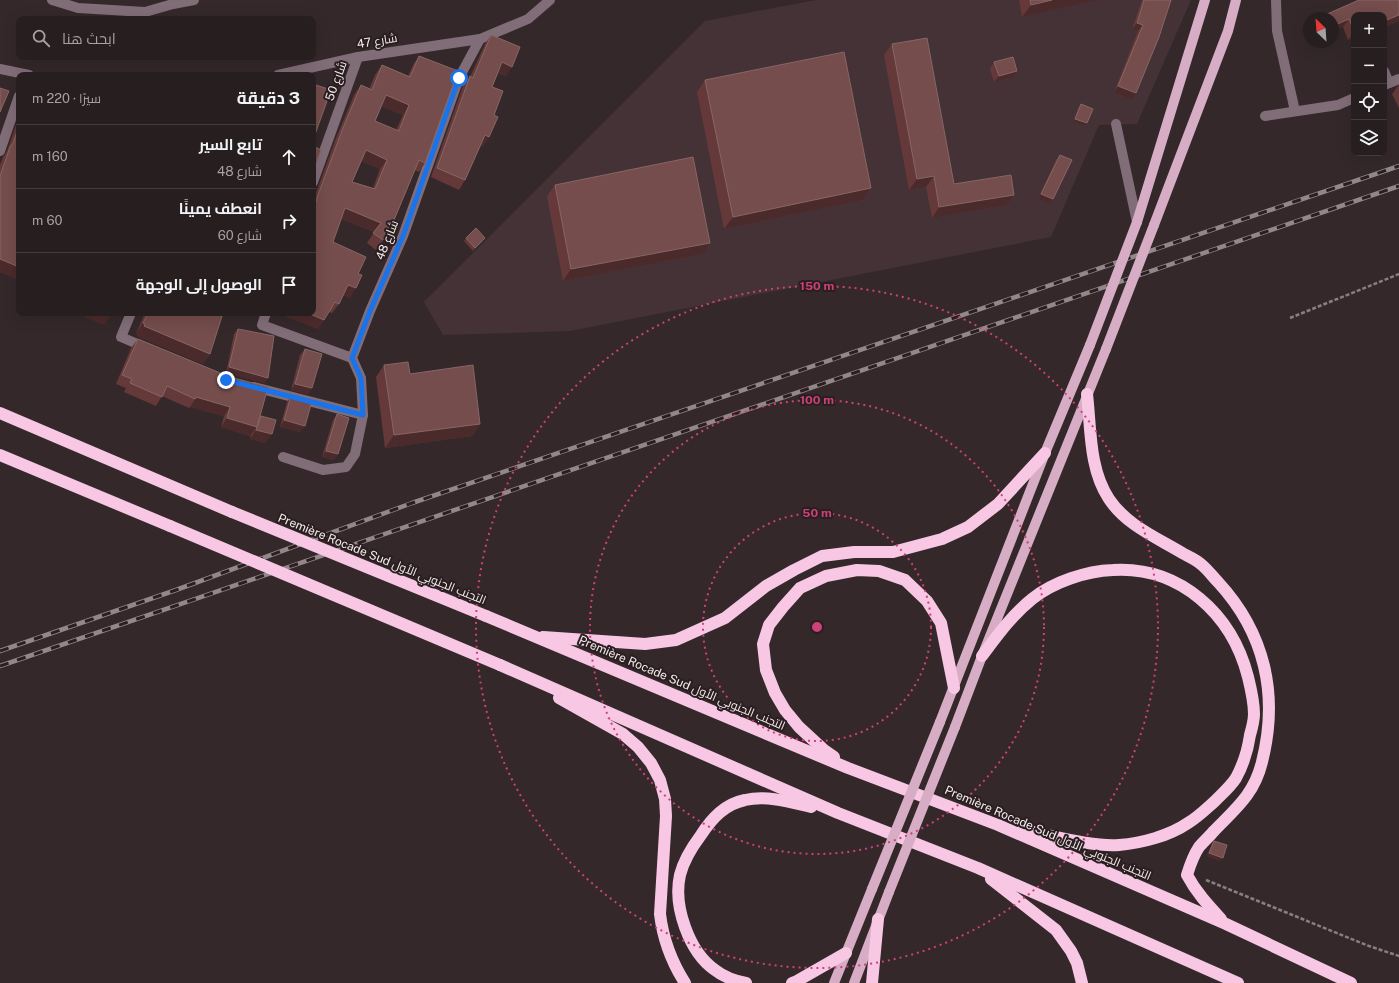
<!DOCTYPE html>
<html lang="ar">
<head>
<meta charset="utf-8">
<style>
  body { margin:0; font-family:"Public Sans",Cairo,sans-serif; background:#2f2729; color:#f1f3f6; direction:rtl }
  .controls { position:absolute; right:12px; top:12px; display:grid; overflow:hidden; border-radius:8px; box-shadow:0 4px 16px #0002 }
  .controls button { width:36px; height:36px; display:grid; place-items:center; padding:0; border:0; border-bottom:1px solid #433c3e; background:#271e20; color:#f1f3f6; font:20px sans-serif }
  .compass { position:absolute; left:1303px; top:12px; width:36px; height:36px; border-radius:50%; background:#271e20; box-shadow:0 4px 16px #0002; rotate:335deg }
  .stop { position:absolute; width:12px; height:12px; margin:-9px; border:3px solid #1a73e8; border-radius:50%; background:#fff }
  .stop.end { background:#1a73e8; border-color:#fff; box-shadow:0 1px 4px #0008 }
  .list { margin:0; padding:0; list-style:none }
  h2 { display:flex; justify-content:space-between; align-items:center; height:52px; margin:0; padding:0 16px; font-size:17px }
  h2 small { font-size:13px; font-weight:400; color:#a4a2a5 }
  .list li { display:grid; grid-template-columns:26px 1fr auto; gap:12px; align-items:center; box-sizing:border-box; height:64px; padding:0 16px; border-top:1px solid #433c3e }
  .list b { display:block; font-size:15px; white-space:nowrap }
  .list p { margin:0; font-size:13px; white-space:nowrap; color:#a4a2a5 }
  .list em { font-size:13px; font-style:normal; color:#a4a2a5 }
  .icon { flex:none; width:22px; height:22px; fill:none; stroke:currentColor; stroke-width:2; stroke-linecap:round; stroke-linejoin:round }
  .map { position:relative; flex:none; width:1399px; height:983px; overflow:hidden; direction:ltr }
  .search { position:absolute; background:#271e20; box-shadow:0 4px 16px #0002; left:16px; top:16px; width:300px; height:44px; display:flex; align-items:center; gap:10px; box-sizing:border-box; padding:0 14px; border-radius:8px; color:#a4a2a5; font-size:15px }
  .panel { position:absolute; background:#271e20; box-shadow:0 4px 16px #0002; left:16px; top:72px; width:300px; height:244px; border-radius:8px; direction:rtl }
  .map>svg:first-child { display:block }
</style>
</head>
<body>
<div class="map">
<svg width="1399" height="983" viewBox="0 0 1399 983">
  <rect width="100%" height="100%" fill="#34282b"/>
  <polygon fill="#443236" points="816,0 1191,0 1137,124 1099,125 1051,237 570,331 443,335 424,302 705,21"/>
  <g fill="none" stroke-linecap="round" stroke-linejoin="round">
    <g stroke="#897f81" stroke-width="2.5" stroke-dasharray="4 2" stroke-linecap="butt">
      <polyline points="1290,318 1399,274"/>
      <polyline points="1206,880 1369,946 1399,956"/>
    </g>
    <g stroke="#816d78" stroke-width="10">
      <polyline points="52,0 78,8 145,12 173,4 194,0"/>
      <polyline points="1276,0 1277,31 1295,111"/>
      <polyline points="0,69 29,75"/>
      <polyline points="1384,71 1389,83"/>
      <polyline points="278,75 358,57 480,39"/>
      <polyline points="1384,85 1399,79"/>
      <polyline points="1265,116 1338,105 1354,98"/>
      <polyline points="1116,124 1137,222"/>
      <polyline points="0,151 19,96"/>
      <polyline points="313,182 358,57"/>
      <polyline points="131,313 121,337 147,348"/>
      <polyline points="266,313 262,325 352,358"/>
      <polyline points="254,387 363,415"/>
      <polyline points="283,457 323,470 346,467 355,454 363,415 361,378 352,358 370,311 403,236 459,78 480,39 528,19 550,0"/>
    </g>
    <g stroke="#d6adc5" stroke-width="10">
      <polyline points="1137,222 1205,0"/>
      <polyline points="1154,225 1228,31 1236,0"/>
      <polyline points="940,722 1045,453 1090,345"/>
      <polyline points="955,727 982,656 1106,349"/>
      <polyline points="834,983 872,889"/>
      <polyline points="854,983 889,892"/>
    </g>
    <g stroke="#f8c7e4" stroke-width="12">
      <path d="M1087,394C1091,429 1089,469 1109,499C1127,526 1158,538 1184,554C1190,557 1197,560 1202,565C1208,570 1213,577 1218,582C1265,633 1279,695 1262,762C1254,795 1235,809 1213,832C1209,837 1203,842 1199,847C1193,856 1190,865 1187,875C1196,892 1208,905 1221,919"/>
      <polyline points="0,413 232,512"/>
      <polyline points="0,455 170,526"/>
      <polyline points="486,616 848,768 998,825 1226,924 1351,983"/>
      <polyline points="543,637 645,644 676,640 725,618 766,586 794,570 822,556 854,552 893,552 942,539 968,527 998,504 1045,453"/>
      <path d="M982,656C997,636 1012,615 1032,599C1053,582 1086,571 1113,570C1180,566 1232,614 1248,677C1251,689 1254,702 1254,714C1254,721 1252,728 1250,735C1248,749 1243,765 1236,778C1231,786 1222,794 1215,801C1206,809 1198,817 1188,823C1169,836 1142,843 1119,845C1091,847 1051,835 1023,830"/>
      <polyline points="500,665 838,813 978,868 1238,983"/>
      <path d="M559,698L623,734L638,747L651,763L660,780L665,799L666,816L660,914C663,939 671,961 685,983"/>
      <polyline points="834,757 824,750 799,727 785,710 775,693 766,670 763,644 769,625 783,607 800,588 826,576 857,570 879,571 905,580 927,601 941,623 954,688"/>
      <polyline points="991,879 1056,930 1071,951 1077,963 1082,983"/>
      <path d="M746,983C735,981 724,977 715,970C689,952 673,906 680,875C684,859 692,847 701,835C712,818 725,804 745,800C767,795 790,802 811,807"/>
      <polyline points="792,983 797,981 846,953"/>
      <polyline points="872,983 878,919"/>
    </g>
    <g stroke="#92878a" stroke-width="4.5">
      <g id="rail">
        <polyline points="0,651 176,590 412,503 1399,166"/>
        <polyline points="0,666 1399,186"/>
      </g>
    </g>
    <use href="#rail" stroke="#2a1e21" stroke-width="3" stroke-dasharray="9" stroke-linecap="butt"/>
    <g stroke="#d6adc5" stroke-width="10">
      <polyline points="1090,345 1137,222"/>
      <polyline points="1106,349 1154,225"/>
      <polyline points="872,889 940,722"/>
      <polyline points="889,892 955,727"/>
    </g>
    <g stroke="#f8c7e4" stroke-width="12">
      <polyline points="232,512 486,616"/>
      <polyline points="170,526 500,665"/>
    </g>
  </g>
  <g fill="#653939" fill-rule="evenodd">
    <polygon points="1019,0 1099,0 1022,17"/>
    <polygon points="1142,0 1171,0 1132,100 1114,92 1138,31 1132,29"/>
    <polygon points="1399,0 1399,21 1384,27 1384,15 1354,15 1354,37 1348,40 1343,27 1333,18"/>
    <polygon points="491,35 506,76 498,73 492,87 494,115 489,137 483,146 481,145 465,180 459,190 431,177 463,86 470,76 470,77 485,44"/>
    <polygon points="892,44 954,184 1014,195 1007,205 932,218 926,187 909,190 884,55"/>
    <path d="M419,56L425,163L419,172L414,170L389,232L376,250L367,243L374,232L341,219L333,242L358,274L350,298L343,295L339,304L332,313L329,312L318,329L278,313H313V201L336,138L354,95L361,85L369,89L375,75L382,65L408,76L413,65ZM381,106L403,115L396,130L375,121ZM361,161L380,169L373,188L352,182Z"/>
    <polygon points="994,62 1017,71 1013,77 994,82 990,69"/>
    <polygon points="705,80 871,188 863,200 724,229 697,92"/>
    <polygon points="1399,85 1399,108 1392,94 1398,86"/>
    <polygon points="1081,104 1085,126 1073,122 1079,107"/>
    <polygon points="19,116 19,280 0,272 0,165 3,157 7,151"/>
    <polygon points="1060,155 1050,204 1038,199 1056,160"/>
    <polygon points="555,185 702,254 563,281 547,196"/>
    <polygon points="466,238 483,241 473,251 464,241"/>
    <polygon points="145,313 223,313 210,354 203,364 137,336 138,334 136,333"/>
    <polygon points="238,329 265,383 226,373 234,334"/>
    <polygon points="138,339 259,418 261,416 265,443 250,439 251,434 250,436 221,427 224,416 190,407 189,408 162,396 156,406 124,392 126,388 116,384 131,348"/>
    <polygon points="305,349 312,388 308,394 291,390 300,355"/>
    <polygon points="384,365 410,374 480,424 472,436 385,448 376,377"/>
    <polygon points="291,396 300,432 280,427 287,402"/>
    <polygon points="337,414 334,460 322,457 333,420"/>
    <polygon points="1214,841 1220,861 1207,856 1212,844"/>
  </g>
  <g fill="#4b2a2b">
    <polygon points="1052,0 1099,0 1022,17 1031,5"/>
    <polygon points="1399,15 1399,21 1384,27 1384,21"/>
    <polygon points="1349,19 1343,27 1333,31 1333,26"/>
    <polygon points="1137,23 1143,25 1138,31 1132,29"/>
    <polygon points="1354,32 1354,37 1348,40"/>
    <polygon points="502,62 512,67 506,76 496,72"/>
    <polygon points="1017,71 1013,77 994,82 999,76"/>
    <polygon points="1118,86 1136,93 1132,100 1114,92"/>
    <polygon points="386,95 409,105 403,115 379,105"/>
    <polygon points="1075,119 1087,123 1085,126 1073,122"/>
    <polygon points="485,135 489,137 483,146 479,144"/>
    <polygon points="366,150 387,160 380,169 359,160"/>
    <polygon points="313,159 317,161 313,167"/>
    <polygon points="934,176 926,187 909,190 917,179"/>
    <polygon points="871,188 863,200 724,229 733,217"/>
    <polygon points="1041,194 1053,199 1050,204 1038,199"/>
    <polygon points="1014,195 1007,205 932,218 939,207"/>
    <polygon points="345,208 381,223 374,232 338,218"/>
    <polygon points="485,238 483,241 473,251 475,248"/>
    <polygon points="710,243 702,254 563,281 571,269"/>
    <polygon points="0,259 19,267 19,280 0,272"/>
    <polygon points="348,285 356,288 350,298 341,294"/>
    <polygon points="87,313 107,313 111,315 104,325 84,317"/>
    <polygon points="278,313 308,313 324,320 318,329"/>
    <polygon points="143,323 145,324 138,334 136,333"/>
    <polygon points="144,326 210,354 203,364 137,336"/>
    <polygon points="229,367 268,378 265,383 226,373"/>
    <polygon points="295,384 312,388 308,394 291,390"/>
    <polygon points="196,397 230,407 224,416 190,407 195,399"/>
    <polygon points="227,418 257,427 250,436 221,427"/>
    <polygon points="284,420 305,426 300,432 280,427"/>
    <polygon points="480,424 472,436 385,448 394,435"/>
    <polygon points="256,430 272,434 265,443 250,439"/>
    <polygon points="326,451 338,454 334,460 322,457"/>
    <polygon points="1209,853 1223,858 1220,861 1207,856"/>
  </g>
  <g fill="#744d4c" stroke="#886665" fill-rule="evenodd">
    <polygon points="1030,0 1052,0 1031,5"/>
    <polygon points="1144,0 1171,0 1159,37 1136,93 1118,86 1143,25 1137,23"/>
    <polygon points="1359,0 1399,0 1399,15 1384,21 1384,15 1354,15 1354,31 1349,19 1333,26 1333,18 1318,18"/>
    <polygon points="491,35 520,47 512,67 502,62 492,87 503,91 494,115 498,117 489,137 485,135 465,180 437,168 470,76 473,78"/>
    <polygon points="927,38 954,184 1011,175 1014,195 939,207 934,176 917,179 892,44"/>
    <polygon points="844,52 871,188 733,217 705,80"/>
    <path d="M419,56L458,71L425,163L419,160L389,232L383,240L373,233L381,223L345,208L333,242L366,257L358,274L362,275L356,288L348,285L339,304L335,302L324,320L308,313H313V212L318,195L343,128L361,85L372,90L382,65L410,77ZM386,95L409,105L399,131L375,121ZM366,150L387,160L375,189L352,182Z"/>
    <polygon points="1013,57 1017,71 999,76 994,62"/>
    <polygon points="313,84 331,90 313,140"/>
    <polygon points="0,88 9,91 0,112"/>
    <polygon points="1081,104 1093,109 1087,123 1075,119"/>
    <polygon points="19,126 19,267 0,259 0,176 10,147 13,143"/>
    <polygon points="313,146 321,150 317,161 313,159"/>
    <polygon points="1060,155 1072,160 1053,199 1041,194"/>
    <polygon points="693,157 710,243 571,269 555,185"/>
    <polygon points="476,228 485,238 475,248 466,238"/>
    <polygon points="148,313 223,313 210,354 144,326 145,324 143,323"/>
    <polygon points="238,329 274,336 268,378 229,367"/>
    <polygon points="138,339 230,377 268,387 257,427 227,418 230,407 196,397 195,399 167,386 162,397 130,383 132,379 122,375"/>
    <polygon points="305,349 322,354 312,388 295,384"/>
    <polygon points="408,362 410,374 473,365 480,424 394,435 384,365"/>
    <polygon points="291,396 312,401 305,426 284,420"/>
    <polygon points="337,414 349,418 338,454 326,451"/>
    <polygon points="261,416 276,420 272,434 256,430"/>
    <polygon points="1214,841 1227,845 1223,858 1209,853"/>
  </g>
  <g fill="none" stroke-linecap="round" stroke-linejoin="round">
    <polyline stroke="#1a73e8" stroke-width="5" points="226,380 363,415 361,378 352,358 370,311 403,236 459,78"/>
  </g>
  <g fill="none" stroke="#cc4278" stroke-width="2" stroke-dasharray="2 4">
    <circle cx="817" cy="627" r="114"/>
    <circle cx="817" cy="627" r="227"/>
    <circle cx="817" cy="627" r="341"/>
  </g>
  <g text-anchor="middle" stroke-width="4" stroke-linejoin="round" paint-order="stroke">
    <g font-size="12" fill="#f4eced" stroke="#2a1e21">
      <text transform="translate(377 41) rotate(-9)" y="4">شارع 47</text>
      <text transform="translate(336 81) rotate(-70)" y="4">شارع 50</text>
      <text transform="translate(387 240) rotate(-68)" y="4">شارع 48</text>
      <text transform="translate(382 559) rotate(22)" y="4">Première Rocade Sud التجنب الجنوبي الأول</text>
      <text transform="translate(682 683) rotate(23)" y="4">Première Rocade Sud التجنب الجنوبي الأول</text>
      <text transform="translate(1048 833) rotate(23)" y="4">Première Rocade Sud التجنب الجنوبي الأول</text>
    </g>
  </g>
  <circle cx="817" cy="627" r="6" fill="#cc4278" stroke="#2a1e21" stroke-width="2"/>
  <g font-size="12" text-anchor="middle" font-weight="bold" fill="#cc4278" stroke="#2a1e21" stroke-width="4" stroke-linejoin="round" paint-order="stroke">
    <text x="817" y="290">150 m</text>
    <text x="817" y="404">100 m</text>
    <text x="817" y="517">50 m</text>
  </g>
</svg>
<div class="controls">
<button>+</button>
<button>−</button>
<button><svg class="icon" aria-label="locate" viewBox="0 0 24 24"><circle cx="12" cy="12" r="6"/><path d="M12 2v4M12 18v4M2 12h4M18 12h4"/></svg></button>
<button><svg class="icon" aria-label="layers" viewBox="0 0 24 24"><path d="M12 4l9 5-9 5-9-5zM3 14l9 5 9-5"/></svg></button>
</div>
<svg class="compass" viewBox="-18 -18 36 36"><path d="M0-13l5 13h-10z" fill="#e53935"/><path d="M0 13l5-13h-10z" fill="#a4a2a5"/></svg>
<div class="stop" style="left:459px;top:78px"></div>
<div class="stop end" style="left:226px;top:380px"></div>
<div class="search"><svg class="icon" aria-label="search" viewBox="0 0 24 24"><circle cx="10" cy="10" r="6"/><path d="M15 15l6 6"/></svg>ابحث هنا</div>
<section class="panel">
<h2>3 دقيقة<small>سيرًا · 220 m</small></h2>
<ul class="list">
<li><svg class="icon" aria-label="ahead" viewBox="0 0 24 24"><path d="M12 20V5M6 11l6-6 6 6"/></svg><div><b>تابع السير</b><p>شارع 48</p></div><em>160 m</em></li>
<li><svg class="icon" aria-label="right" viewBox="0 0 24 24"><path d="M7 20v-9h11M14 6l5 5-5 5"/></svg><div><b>انعطف يمينًا</b><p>شارع 60</p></div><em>60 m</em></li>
<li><svg class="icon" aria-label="arrive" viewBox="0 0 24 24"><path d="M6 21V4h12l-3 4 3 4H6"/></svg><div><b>الوصول إلى الوجهة</b></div></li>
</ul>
</section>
</div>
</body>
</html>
